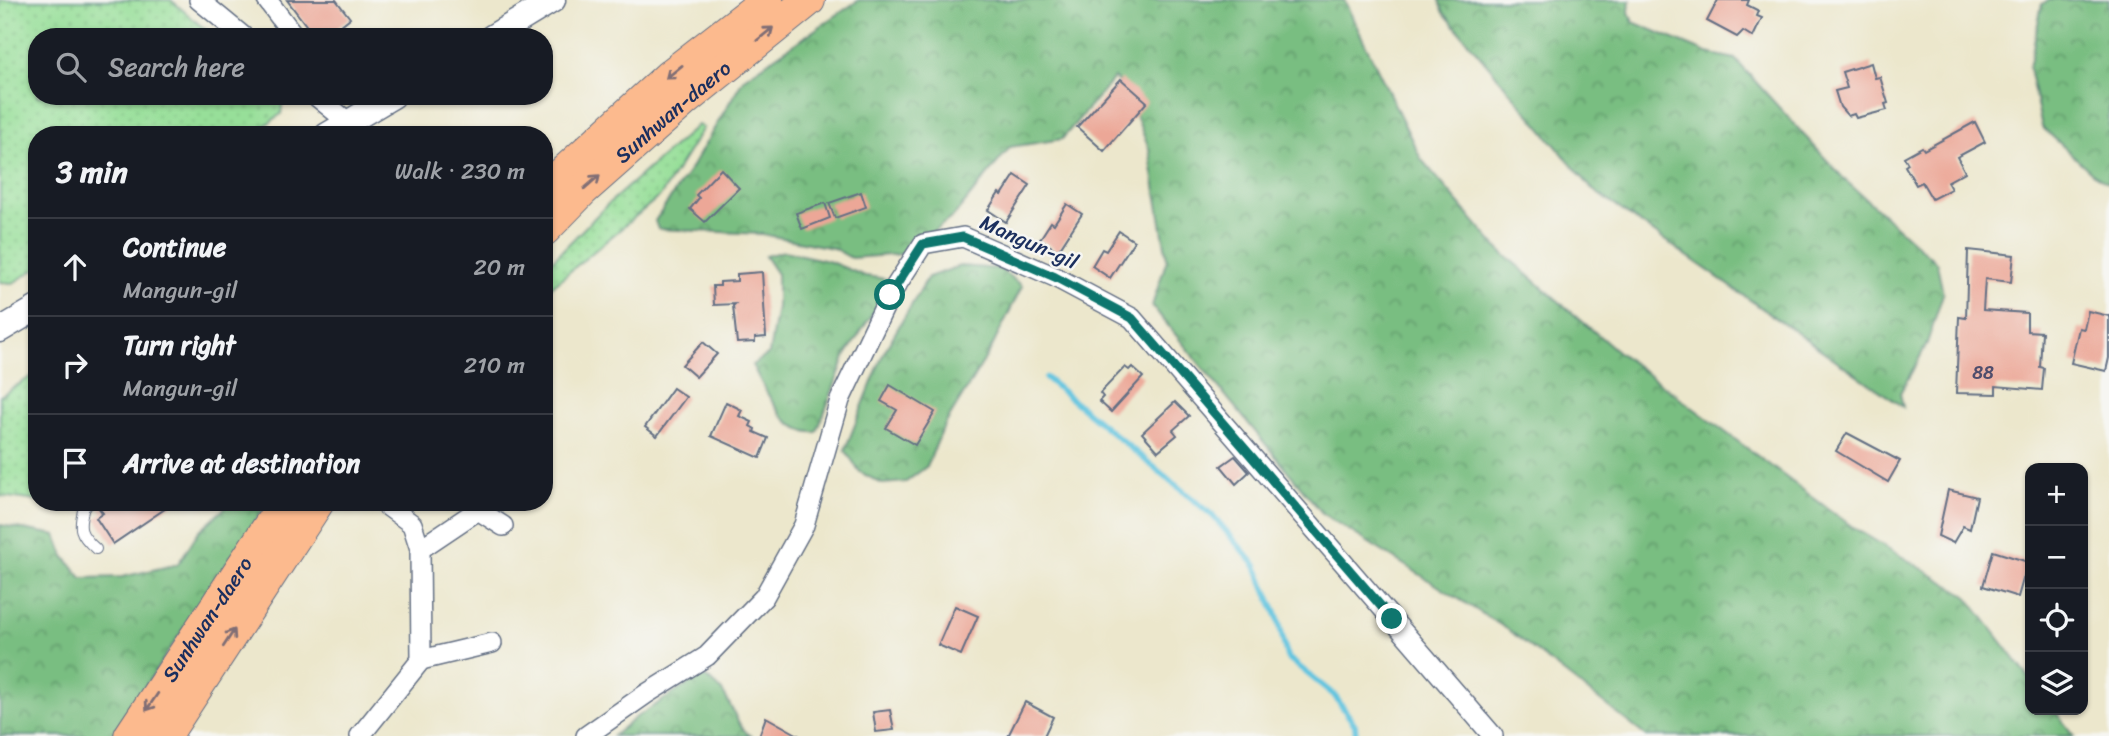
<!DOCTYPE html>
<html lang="en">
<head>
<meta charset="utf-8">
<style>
  body { margin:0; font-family:Sriracha,sans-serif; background:#20242c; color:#f1f3f6 }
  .controls { position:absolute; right:21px; bottom:21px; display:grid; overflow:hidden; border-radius:14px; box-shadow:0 2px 5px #0004 }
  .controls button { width:63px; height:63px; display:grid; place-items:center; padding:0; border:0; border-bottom:2px solid #363941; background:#171b24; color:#f1f3f6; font:35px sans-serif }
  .stop { position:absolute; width:21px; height:21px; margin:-16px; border:5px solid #0f766e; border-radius:50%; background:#fff }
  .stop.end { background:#0f766e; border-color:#fff; box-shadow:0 2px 7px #0008 }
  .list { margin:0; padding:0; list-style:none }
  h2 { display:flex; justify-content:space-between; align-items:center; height:91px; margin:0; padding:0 28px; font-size:30px }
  h2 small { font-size:23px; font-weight:400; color:#9ea1a6 }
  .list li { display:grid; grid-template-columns:46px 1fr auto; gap:21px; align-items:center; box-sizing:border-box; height:98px; padding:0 28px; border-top:2px solid #363941 }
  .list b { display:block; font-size:26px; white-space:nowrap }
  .list p { margin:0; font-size:23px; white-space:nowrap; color:#9ea1a6 }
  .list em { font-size:23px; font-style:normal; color:#9ea1a6 }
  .icon { flex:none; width:38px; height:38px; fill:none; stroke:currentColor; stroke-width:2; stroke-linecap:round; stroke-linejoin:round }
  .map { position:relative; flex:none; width:2109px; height:736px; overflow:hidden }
  .search { position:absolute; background:#171b24; box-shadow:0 2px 5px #0004; left:28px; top:28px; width:525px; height:77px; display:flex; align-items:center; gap:18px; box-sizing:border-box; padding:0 24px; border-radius:28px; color:#9ea1a6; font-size:26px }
  .panel { position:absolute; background:#171b24; box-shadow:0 2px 5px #0004; left:28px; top:126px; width:525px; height:385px; border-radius:28px }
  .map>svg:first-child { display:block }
</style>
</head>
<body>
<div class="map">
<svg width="2109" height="736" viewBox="0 0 2109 736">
  <defs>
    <pattern id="grass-dots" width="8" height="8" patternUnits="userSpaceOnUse" patternTransform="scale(1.75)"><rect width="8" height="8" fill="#97df99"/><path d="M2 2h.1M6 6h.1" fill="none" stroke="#82c086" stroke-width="1.8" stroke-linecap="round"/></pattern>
    <pattern id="forest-crowns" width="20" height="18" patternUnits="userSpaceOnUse" patternTransform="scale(1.75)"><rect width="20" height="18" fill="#79be81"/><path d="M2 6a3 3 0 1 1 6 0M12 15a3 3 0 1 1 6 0" fill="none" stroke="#629b6d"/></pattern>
  </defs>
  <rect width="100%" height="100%" fill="#f6f6f2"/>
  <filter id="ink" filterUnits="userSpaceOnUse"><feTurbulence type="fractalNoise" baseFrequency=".0143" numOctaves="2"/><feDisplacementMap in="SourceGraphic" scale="14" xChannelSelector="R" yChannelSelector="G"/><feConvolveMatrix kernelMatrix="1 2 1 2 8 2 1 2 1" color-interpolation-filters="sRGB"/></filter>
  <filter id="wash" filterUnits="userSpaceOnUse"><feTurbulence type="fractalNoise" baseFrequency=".00686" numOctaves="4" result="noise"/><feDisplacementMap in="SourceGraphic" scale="28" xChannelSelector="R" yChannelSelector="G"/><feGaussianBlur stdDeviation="1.57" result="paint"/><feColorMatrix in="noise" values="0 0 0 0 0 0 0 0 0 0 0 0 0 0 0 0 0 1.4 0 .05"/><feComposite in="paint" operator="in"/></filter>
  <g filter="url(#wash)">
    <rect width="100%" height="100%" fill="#ece7cc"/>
    <g fill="url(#grass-dots)" stroke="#59877c" stroke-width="2">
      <polygon points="0,0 171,0 214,37 37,37 37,96 283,96 281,114 252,135 37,135 37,268 13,283 0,282"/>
      <polygon points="698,125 703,128 661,195 544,293 544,269 607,205"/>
      <polygon points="37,373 37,501 0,496 0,396"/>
    </g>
    <g fill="url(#forest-crowns)" stroke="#4a7670" stroke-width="2">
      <polygon points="859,0 1344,0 1421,159 1499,250 1618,352 1854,528 1966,595 2030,679 2030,710 2054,710 2074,736 1646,736 1510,631 1323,514 1152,306 1167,259 1149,149 1126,90 1114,78 1062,139 1010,147 955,215 903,254 851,258 833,248 762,234 658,229 655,221 691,168 744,78"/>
      <polygon points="1439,0 1630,0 1629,12 1633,22 1707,53 1735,59 1845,180 1937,263 1943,294 1926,346 1900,393 1903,407 1593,190 1444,13"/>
      <polygon points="2049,0 2109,0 2109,183 2092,173 2042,127 2029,68 2042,4"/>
      <path d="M784,251L828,261L865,276L887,279L881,300L846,355L817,432C783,435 766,390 752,365L769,354L777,307V274L765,256Z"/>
      <polygon points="960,266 1000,269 1022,286 992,347 943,428 927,466 906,482 882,484 860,472 845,450 884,352 928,277"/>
      <polygon points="227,502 268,502 112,736 0,736 0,525 56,535 64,556 82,578 122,577 178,564 199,531 225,508"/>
      <path d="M701,676C733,687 730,723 751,736H613L635,718Z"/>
    </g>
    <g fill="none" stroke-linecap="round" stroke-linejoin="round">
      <polyline stroke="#61c4df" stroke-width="6" points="1046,378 1213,516 1256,566 1278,618 1287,657 1334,695 1355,725 1356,736"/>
    </g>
    <g id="blocks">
      <g fill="#eca797">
        <polygon points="287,0 336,0 350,18 326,37 315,37"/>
        <polygon points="1718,0 1749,0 1747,5 1759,11 1757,16 1762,18 1753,37 1743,31 1737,37 1707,21"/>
        <polygon points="1871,63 1875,78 1880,77 1888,103 1885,104 1887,110 1856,118 1854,114 1848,116 1840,107 1835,91 1847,88 1842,72"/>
        <polygon points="1121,79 1147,102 1104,151 1077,127"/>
        <polygon points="1975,122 1985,142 1957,157 1965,172 1947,182 1951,189 1932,199 1922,182 1916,185 1905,166 1908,164 1904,157 1922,147 1924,150"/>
        <polygon points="721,169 739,188 705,222 690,209 699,198 696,195"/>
        <polygon points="1015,175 1030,185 1006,222 988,210 999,193 1002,195"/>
        <polygon points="861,192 866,207 835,218 829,203"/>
        <polygon points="825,203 830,218 802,229 796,213"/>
        <polygon points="1067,204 1082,214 1058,251 1040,239 1051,222 1054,224"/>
        <polygon points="1119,231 1134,241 1110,278 1092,266 1102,249 1106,251"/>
        <polygon points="1968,250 2014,255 2011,282 1985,279 1983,310 2027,313 2027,331 2042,332 2040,367 2044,368 2042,390 1996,386 1996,394 1956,393 1959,317 1966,318"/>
        <polygon points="762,272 766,337 755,338 755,342 737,343 733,306 735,304 714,305 713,286 720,286 720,282 737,281 737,274"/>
        <polygon points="2088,311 2109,316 2109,358 2106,371 2071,363 2079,328 2084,329"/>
        <polygon points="703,342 717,354 696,377 682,365"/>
        <polygon points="1125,367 1129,370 1132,367 1143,377 1111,412 1099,401 1103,397 1100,393"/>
        <polygon points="890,385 935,412 915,445 886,428 897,410 881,401"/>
        <polygon points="673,388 686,397 657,436 645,427"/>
        <polygon points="726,402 742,410 739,416 752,422 750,426 755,429 754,432 768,438 760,458 711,436"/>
        <polygon points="1175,402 1189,416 1173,430 1177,435 1158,451 1142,433"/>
        <polygon points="1847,433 1900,461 1888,482 1836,451"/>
        <polygon points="1235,456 1249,472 1236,484 1221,466"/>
        <polygon points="1948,490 1977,497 1970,529 1963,526 1953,543 1938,536"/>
        <polygon points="98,502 175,502 113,544 96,518 103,513 97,506"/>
        <polygon points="1993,551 2028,562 2018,597 1983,586"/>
        <polygon points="955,606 978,616 961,655 938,645"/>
        <polygon points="1025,702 1053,717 1044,736 1008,736"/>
        <polygon points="890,710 894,730 876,732 873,712"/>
        <polygon points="766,717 800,736 759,736"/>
      </g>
    </g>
  </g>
  <g filter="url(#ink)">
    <use href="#blocks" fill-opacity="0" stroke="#646f84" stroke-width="2"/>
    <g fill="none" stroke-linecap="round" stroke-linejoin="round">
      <g stroke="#646f84" stroke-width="12">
        <path id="service" d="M91,502L84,507C78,528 79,534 96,549"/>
      </g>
      <g stroke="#646f84" stroke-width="22">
        <g id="minor">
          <polyline points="199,0 244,37"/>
          <polyline points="267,0 295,37"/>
          <polyline points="316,96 348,122"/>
          <polyline points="382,502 412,524 420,549"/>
          <polyline points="421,660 492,643"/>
          <polyline points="360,736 421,660 420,549 478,510 503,526"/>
          <polyline points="586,736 646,694 707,656 764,597 804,525 840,400 890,295 923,244 963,237 1055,277 1132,318 1493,736"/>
        </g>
      </g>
      <g stroke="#646f84" stroke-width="27">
        <g id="tertiary">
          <polyline points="492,37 553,0"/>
          <polyline points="327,135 393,96"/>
          <polyline points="0,330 37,308"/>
        </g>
      </g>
      <g stroke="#646f84" stroke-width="34">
        <g id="trunk">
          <polyline points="544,190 668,77 767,0"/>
          <path id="s1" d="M544,230L583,190L685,100L809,0"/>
          <path id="s2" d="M130,736L285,502"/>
          <polyline points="165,736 318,502"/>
        </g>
      </g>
      <use href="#service" stroke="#fff" stroke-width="10"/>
      <use href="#minor" stroke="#fff" stroke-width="19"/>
      <use href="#tertiary" stroke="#fff" stroke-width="24"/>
      <use href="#trunk" stroke="#fcba8e" stroke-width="32"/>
    </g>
    <defs><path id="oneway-shaft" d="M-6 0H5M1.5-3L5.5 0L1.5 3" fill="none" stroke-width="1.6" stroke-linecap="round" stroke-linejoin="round" transform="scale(1.75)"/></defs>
    <g stroke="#806e74">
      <use href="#oneway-shaft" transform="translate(765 34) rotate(-39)"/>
      <use href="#oneway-shaft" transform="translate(674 72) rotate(141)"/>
      <use href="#oneway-shaft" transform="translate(592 182) rotate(-41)"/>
      <use href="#oneway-shaft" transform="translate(229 638) rotate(-57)"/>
      <use href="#oneway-shaft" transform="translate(152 702) rotate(124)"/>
    </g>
  </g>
  <g fill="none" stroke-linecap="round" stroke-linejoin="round" filter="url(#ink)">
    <polyline stroke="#0f766e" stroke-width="9" points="890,295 923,244 963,237 1055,277 1132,318 1392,619"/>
  </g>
  <g text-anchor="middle" stroke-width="5" stroke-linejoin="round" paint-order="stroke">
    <g font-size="18" fill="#4f4d6c">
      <text x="1983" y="379">88</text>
    </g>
    <g font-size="21" fill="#1b2f5e" stroke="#f6f6f2">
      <text dy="7" stroke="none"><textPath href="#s1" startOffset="175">Sunhwan-daero</textPath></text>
      <text transform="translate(1029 242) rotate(24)" y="7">Mangun-gil</text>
      <text dy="7" stroke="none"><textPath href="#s2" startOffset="140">Sunhwan-daero</textPath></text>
    </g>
  </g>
</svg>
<div class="controls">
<button>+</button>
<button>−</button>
<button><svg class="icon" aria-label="locate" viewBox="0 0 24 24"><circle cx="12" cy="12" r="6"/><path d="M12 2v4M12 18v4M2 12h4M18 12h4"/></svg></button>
<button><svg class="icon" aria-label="layers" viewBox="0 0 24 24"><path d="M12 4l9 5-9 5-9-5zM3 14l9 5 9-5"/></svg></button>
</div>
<div class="stop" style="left:890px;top:295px"></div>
<div class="stop end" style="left:1392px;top:619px"></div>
<div class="search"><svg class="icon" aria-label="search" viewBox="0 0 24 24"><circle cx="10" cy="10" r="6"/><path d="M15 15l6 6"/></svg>Search here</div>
<section class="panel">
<h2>3 min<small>Walk · 230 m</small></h2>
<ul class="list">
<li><svg class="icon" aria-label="ahead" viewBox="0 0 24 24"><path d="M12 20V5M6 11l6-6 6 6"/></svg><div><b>Continue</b><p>Mangun-gil</p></div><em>20 m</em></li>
<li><svg class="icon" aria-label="right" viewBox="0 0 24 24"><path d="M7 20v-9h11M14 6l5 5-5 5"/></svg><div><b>Turn right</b><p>Mangun-gil</p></div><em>210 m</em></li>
<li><svg class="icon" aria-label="arrive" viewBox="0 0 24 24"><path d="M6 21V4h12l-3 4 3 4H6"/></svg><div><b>Arrive at destination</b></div></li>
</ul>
</section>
</div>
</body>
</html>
